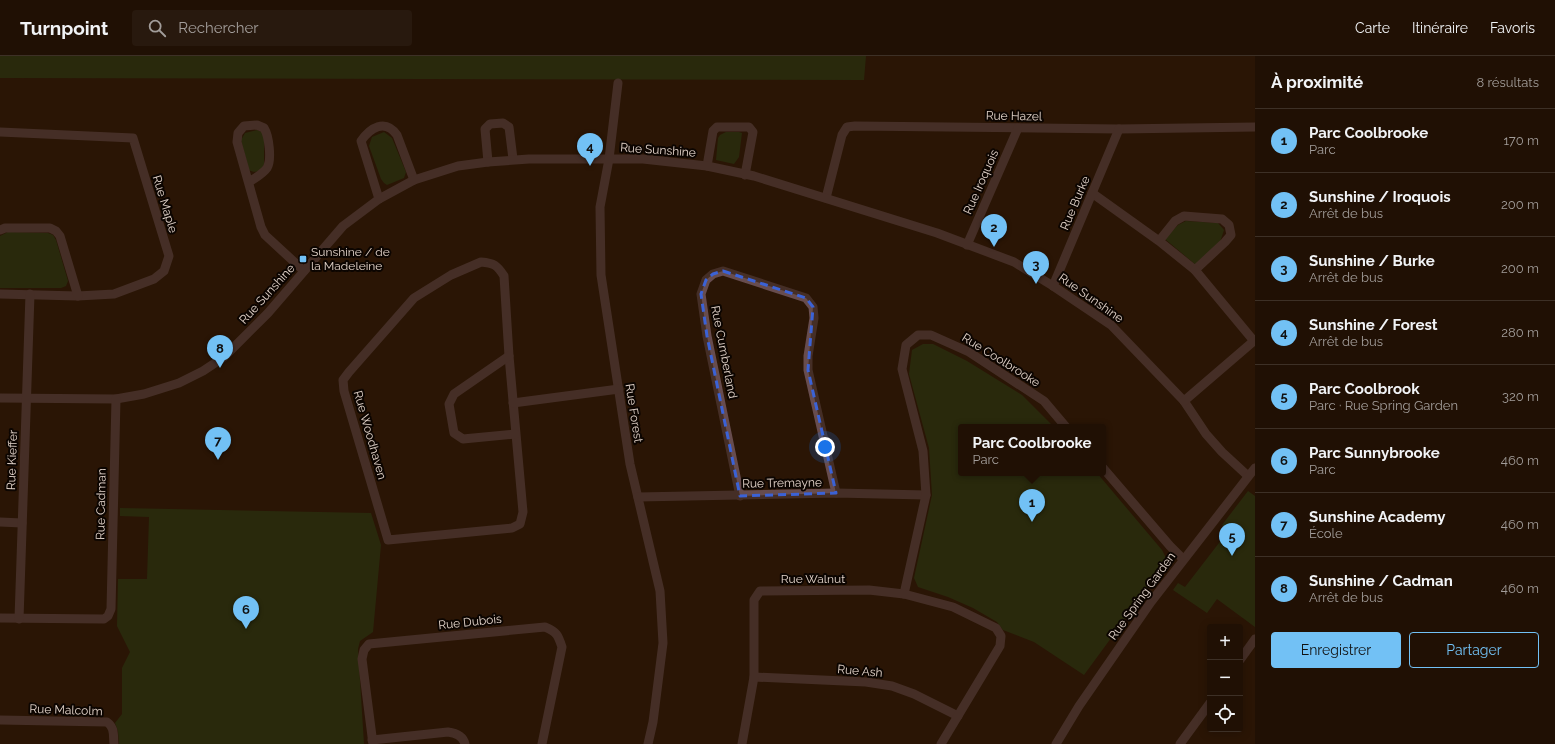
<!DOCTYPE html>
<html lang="fr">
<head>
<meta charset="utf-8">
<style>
  body { margin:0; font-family:Raleway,sans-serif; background:#28190e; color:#f1f3f6 }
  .controls { position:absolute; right:12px; bottom:12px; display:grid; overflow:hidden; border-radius:4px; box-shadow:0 2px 10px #0003 }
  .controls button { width:36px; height:36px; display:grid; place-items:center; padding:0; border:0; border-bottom:1px solid #3d3026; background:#201004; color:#f1f3f6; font:20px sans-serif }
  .you { position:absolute; left:825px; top:391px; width:14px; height:14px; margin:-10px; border:3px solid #fff; border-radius:50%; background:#1a73e8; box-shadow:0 0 0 6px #1a73e833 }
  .badge { display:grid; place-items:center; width:26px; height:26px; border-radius:50%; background:#72c1f5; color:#111; font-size:13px; font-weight:700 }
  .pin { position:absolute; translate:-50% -33px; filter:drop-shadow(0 1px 2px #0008) }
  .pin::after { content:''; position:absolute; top:21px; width:14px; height:12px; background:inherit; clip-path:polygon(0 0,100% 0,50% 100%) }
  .popup { position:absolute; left:958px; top:368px; width:148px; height:52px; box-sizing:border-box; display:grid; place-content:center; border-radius:4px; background:#201004; filter:drop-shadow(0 1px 3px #0005); font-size:13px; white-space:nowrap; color:#a29d9a }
  .popup b { font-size:15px; color:#f1f3f6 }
  .popup::after { content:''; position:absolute; left:50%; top:100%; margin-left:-8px; border:8px solid transparent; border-top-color:#201004 }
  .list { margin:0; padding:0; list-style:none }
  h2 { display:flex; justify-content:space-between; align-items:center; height:52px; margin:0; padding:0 16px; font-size:17px }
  h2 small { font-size:13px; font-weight:400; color:#a29d9a }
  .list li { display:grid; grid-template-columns:26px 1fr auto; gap:12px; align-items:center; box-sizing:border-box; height:64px; padding:0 16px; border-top:1px solid #3d3026 }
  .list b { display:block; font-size:15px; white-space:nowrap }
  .list p { margin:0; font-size:13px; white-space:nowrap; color:#a29d9a }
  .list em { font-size:13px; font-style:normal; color:#a29d9a }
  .actions { display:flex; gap:8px; padding:12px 16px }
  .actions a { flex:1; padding:9px 0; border:1px solid #72c1f5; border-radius:4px; text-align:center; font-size:14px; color:#72c1f5 }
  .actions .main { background:#72c1f5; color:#111 }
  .icon { flex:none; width:22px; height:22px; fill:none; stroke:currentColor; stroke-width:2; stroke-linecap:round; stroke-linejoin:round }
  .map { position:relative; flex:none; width:1255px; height:688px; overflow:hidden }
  header { display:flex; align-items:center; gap:24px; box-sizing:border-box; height:56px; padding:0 20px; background:#201004; border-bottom:1px solid #3d3026 }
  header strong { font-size:19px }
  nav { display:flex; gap:22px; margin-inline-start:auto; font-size:14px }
  .search { width:280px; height:36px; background:#28190e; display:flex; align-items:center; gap:10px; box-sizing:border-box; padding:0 14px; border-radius:4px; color:#a29d9a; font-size:15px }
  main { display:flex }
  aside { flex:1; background:#201004 }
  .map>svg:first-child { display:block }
</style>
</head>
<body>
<header>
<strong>Turnpoint</strong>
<div class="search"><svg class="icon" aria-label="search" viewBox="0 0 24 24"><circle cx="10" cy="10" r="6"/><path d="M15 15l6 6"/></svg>Rechercher</div>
<nav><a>Carte</a><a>Itinéraire</a><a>Favoris</a></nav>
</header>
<main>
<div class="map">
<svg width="1255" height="688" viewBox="0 0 1255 688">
  <rect width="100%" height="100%" fill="#2a1505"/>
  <g fill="#284115">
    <polygon points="0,0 866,0 864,24 0,22"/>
    <path d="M257,74L262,76L264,80V108C262,115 255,118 249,114L241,84L245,77Z"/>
    <polygon points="384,76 392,82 406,116 404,122 387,129 384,127 381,123 369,90 372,81"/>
    <polygon points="726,76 739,76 742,77 739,101 734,108 716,104 718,82 720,79"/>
    <polygon points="1186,165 1218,167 1224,174 1220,186 1196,209 1165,183 1178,169"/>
    <polygon points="8,176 48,177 53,179 56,184 68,225 66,230 61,232 0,232 0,180"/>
    <polygon points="923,288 933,288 967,305 1022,339 1054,371 961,371 961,417 1097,417 1162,494 1166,502 1166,507 1084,619 1034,586 1003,574 997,566 973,552 948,541 918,531 914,522 932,439 929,392 909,318 912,294"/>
    <polygon points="1248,435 1255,440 1255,571 1217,543 1207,557 1173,534 1178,527 1185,531 1229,474 1222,469"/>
    <polygon points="120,452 371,457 381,489 373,576 360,585 358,593 364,688 119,688 118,675 115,667 122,658 122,612 130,596 117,570 118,523 147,523 149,461 120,460"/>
  </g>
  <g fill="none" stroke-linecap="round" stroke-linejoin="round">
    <g stroke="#674c4e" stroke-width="9">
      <polyline points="618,27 609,103 600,151 601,219 630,408 660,535 663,587 653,666 648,688"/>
      <polyline points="0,76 133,82 169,200 164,215 154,223 114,238 78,240 0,238"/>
      <polyline points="488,106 485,73 490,68 503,67 509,71 513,103"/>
      <polyline points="707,110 713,75 717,71 749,71 753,76 745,119"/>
      <path d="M249,126C255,122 263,118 267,112C272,104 269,80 264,72L257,69L244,70L238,77L237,86L261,171L265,179L304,215"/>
      <polyline points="1092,137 1159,185 1195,214 1225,186 1231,179 1229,169 1222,163 1184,160 1175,165 1159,185"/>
      <polyline points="826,142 842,79 847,71 855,70 1119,73 1255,71"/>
      <path d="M379,143L361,85C370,72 385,62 397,79L414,124"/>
      <polyline points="0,174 5,172 50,172 56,175 60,180 78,240"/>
      <polyline points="967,189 1018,72"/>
      <path d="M481,206C494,207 497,209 504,220L509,300L523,456L520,468L512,472L388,484L344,335L343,324L349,316L414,242L451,219Z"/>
      <polyline points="1195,214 1254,285"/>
      <polyline points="1053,230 1119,73"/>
      <polyline points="509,300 454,338 449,348 454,377 463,383 515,378"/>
      <polyline points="0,342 116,343 144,338 179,327 203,315 224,301 268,257 343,170 379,143 414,124 458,110 488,106 529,103 643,103 707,110 754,120 937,177 1014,206 1053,230 1111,269 1184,345 1206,378 1222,396 1248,420"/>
      <polyline points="1184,345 1255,284"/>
      <polyline points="513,347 619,333"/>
      <polyline points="1103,412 1170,490 1183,503"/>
      <polyline points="740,440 707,280 701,238 706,224 713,218 723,215 806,242 813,251 814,262 808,300 808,314 836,437"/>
      <polyline points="638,441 836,437 926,439"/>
      <polyline points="0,466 22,467"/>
      <polyline points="904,538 926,439 923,395 902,313 906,289 918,279 931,279 969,296 1044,345 1066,371"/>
      <polyline points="0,562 104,563 108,560 111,553 116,343"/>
      <polyline points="19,563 30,238"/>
      <polyline points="1240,604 1255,583"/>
      <polyline points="754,621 866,626 892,630 914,638 958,660"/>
      <path d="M0,664L107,666C115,672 113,679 114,688"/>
      <path d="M372,684L448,676C456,677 463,680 465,688"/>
      <path d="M373,688L362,603L364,594L369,588L545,571C557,576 558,579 562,591L542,688"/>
      <polyline points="742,688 754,621 754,544 760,535 869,534 904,538 953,551 996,572 1001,580 1000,590 941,688"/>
      <polyline points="1056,688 1079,650 1151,546 1255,412"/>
      <polyline points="1180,688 1210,647"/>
    </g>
  </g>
  <path d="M0 0H1255V688H0ZM723,215L806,242L813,251L808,314L836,437L740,440L707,280L701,238L706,224L713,218Z" fill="#2a1505" fill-opacity=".55" fill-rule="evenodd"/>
  <path fill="none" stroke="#3b62d6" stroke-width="3" stroke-dasharray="8 5" stroke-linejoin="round" d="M723,215L806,242L813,251L808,314L836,437L740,440L707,280L701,238L706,224L713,218Z"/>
  <rect fill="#72c1f5" stroke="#0c0501" stroke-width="1.5" x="299" y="199" width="8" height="8" rx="2"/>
  <g text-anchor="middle" stroke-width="4" stroke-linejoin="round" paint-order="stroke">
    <g font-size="12" fill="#e2d3c9" stroke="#0c0501">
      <text transform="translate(1014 60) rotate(1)" y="4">Rue Hazel</text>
      <text transform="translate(658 94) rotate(4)" y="4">Rue Sunshine</text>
      <text transform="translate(981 126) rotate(-66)" y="4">Rue Iroquois</text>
      <text transform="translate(1075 147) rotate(-67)" y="4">Rue Burke</text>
      <text transform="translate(165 148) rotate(73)" y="4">Rue Maple</text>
      <text transform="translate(267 238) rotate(-48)" y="4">Rue Sunshine</text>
      <text transform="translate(1091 242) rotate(35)" y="4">Rue Sunshine</text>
      <text transform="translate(724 296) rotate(79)" y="4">Rue Cumberland</text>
      <text transform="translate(1001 304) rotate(32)" y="4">Rue Coolbrooke</text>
      <text transform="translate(634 357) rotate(81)" y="4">Rue Forest</text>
      <text transform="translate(370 379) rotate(74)" y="4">Rue Woodhaven</text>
      <text transform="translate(12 404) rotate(-88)" y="4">Rue Kieffer</text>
      <text transform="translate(782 427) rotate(-1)" y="4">Rue Tremayne</text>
      <text transform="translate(101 448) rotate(-89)" y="4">Rue Cadman</text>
      <text x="813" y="527">Rue Walnut</text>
      <text transform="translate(1142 540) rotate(-54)" y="4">Rue Spring Garden</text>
      <text transform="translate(470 566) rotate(-6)" y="4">Rue Dubois</text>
      <text transform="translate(860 615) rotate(5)" y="4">Rue Ash</text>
      <text transform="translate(66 654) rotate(2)" y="4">Rue Malcolm</text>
    </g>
    <g font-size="12" fill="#e2d3c9" stroke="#0c0501" text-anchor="start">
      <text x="311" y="200">Sunshine / de<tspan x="311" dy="14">la Madeleine</tspan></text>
    </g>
  </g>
</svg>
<div class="controls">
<button>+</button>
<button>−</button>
<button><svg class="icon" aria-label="locate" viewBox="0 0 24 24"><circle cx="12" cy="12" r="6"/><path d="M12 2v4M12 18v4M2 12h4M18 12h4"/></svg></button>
</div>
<div class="you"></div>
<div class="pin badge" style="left:1032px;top:466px">1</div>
<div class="popup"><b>Parc Coolbrooke</b>Parc</div>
<div class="pin badge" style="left:994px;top:191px">2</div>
<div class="pin badge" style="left:1036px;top:228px">3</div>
<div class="pin badge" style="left:590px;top:110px">4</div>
<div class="pin badge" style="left:1232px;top:500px">5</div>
<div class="pin badge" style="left:246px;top:573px">6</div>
<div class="pin badge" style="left:218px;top:404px">7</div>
<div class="pin badge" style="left:220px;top:312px">8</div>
</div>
<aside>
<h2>À proximité<small>8 résultats</small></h2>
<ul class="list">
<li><span class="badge">1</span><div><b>Parc Coolbrooke</b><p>Parc</p></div><em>170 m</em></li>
<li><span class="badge">2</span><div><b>Sunshine / Iroquois</b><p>Arrêt de bus</p></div><em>200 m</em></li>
<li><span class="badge">3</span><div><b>Sunshine / Burke</b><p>Arrêt de bus</p></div><em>200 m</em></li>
<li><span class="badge">4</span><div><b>Sunshine / Forest</b><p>Arrêt de bus</p></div><em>280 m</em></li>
<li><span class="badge">5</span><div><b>Parc Coolbrook</b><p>Parc · Rue Spring Garden</p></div><em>320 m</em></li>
<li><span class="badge">6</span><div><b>Parc Sunnybrooke</b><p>Parc</p></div><em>460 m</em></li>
<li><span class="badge">7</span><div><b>Sunshine Academy</b><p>École</p></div><em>460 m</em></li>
<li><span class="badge">8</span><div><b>Sunshine / Cadman</b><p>Arrêt de bus</p></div><em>460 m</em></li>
</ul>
<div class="actions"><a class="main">Enregistrer</a><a>Partager</a></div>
</aside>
</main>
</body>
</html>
